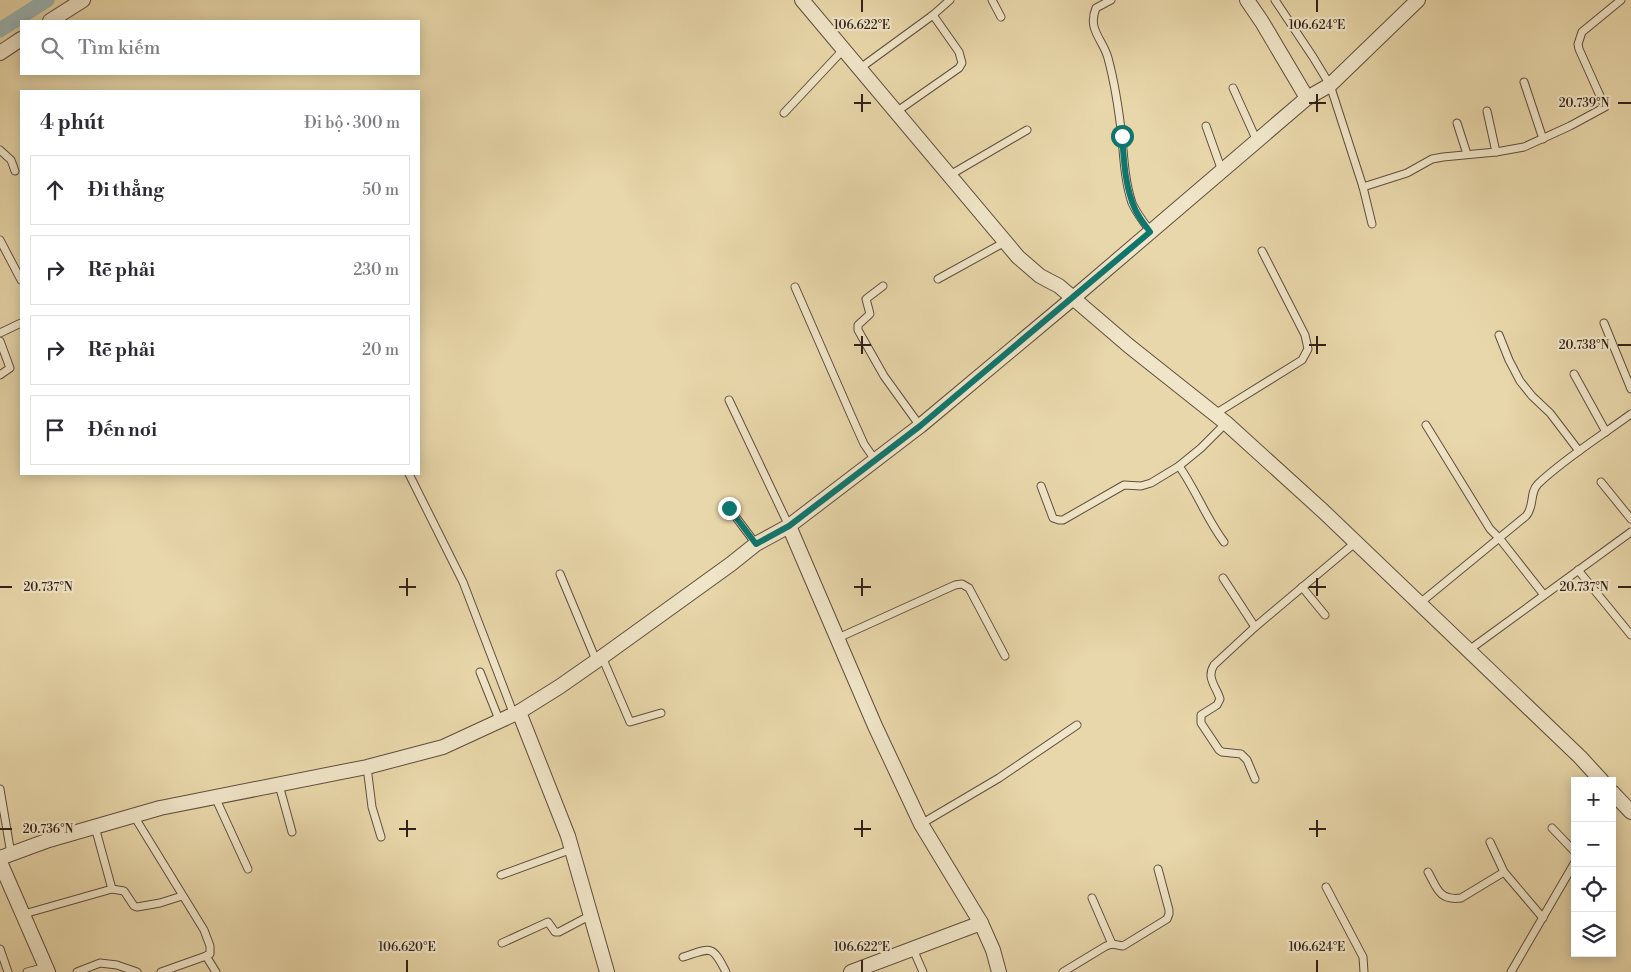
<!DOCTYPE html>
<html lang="vi">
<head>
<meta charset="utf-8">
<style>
  body { margin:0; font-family:"Libre Bodoni",serif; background:#f7f7f7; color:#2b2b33 }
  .controls { position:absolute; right:15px; bottom:15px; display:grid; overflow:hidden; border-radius:0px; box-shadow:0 2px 12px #0003 }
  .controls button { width:45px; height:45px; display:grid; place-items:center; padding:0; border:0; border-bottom:1px solid #e1e1e2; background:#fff; color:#2b2b33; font:25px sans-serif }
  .stop { position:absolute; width:15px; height:15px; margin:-11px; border:4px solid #0f766e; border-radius:50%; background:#fff }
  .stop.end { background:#0f766e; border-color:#fff; box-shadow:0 1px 5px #0008 }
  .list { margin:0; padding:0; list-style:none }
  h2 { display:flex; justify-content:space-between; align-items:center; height:65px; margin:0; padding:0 20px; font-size:21px }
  h2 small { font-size:16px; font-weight:400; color:#7c7c81 }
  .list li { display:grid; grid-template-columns:32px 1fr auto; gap:15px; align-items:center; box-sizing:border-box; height:70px; margin:0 10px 10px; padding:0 10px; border:1px solid #e1e1e2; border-radius:0px }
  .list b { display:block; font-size:19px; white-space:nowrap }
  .list em { font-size:16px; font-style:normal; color:#7c7c81 }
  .icon { flex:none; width:28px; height:28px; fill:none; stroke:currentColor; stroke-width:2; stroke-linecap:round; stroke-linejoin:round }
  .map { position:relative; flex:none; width:1631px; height:972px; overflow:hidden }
  .search { position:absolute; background:#fff; box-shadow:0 2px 12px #0003; left:20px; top:20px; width:400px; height:55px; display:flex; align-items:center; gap:12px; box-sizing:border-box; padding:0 18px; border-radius:0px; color:#7c7c81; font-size:19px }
  .panel { position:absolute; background:#fff; box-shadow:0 2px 12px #0003; left:20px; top:90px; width:400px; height:385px; border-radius:0px }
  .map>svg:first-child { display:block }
</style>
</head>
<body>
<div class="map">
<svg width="1631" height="972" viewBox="0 0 1631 972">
  <rect width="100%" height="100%" fill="#e8d7aa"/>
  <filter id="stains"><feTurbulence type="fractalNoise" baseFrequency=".004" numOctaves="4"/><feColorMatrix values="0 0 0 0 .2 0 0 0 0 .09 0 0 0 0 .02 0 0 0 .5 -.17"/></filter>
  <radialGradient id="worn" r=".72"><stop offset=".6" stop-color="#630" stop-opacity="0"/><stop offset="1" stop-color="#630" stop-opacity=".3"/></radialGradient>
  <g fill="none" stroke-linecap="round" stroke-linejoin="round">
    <polyline stroke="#9cb7b4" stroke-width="15" points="0,30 47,0"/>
    <g stroke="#5f4e3d" stroke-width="9">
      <g id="service">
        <polyline points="992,0 1001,17"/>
        <path d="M1111,0L1096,8C1087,30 1103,39 1108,58C1115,84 1119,111 1122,138C1124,160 1125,182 1132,203C1137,214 1144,223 1151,232"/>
        <polyline points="1275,0 1313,57 1330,85 1363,187 1407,173 1432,159 1443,157 1496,152 1524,147 1570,126 1605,107 1579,49 1578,44 1582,32 1621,0"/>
        <polyline points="859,69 933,15 950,0"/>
        <polyline points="1524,82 1543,139"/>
        <polyline points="1233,88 1257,141"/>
        <polyline points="1487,111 1496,152"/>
        <polyline points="896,112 959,68 962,63 959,52 933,15"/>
        <polyline points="784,113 843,50"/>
        <polyline points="1457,123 1467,154"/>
        <polyline points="1206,126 1222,171"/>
        <polyline points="0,150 11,160 15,171"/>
        <polyline points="950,175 1027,130"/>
        <polyline points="1363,187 1372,224"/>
        <polyline points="0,240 21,280"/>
        <polyline points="938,279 1005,242"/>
        <polyline points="883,286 866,299 870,314 858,325 858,330 884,376 920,426"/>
        <polyline points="795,287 851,415 864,444 875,460"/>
        <polyline points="1604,323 1631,389"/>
        <polyline points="0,333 21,323"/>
        <polyline points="1499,335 1509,360 1520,381 1532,396 1550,413 1579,451"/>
        <polyline points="0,341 10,368 0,375"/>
        <polyline points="1574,374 1606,432"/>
        <polyline points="729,400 789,526"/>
        <polyline points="1215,414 1302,360 1308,349 1305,335 1262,251"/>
        <polyline points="1426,425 1490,529 1500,539 1544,595"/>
        <path d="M1179,466C1196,490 1206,518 1224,542"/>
        <polyline points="409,474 463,582 514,715"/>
        <polyline points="1601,482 1631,519"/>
        <polyline points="1041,486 1053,518 1059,520 1063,520 1124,485 1141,486 1151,483 1179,466 1201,448 1226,423"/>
        <polyline points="729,508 756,544"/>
        <polyline points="1578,570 1631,635"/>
        <polyline points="560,574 596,660"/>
        <polyline points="1223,578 1255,627"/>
        <polyline points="1302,587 1325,615"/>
        <path d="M1420,603L1526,516C1535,506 1529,493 1538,484C1564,459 1601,436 1631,414"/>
        <polyline points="838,638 955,585 962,584 969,588 1005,656"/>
        <polyline points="1469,650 1631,532"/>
        <polyline points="602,657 630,722 661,713"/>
        <polyline points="480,672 500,722"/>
        <polyline points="367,767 372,807 381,837"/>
        <path d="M1255,779L1247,760L1241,754L1222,752L1219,750L1201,723V715L1217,705L1220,699C1216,686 1206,678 1214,665L1255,627L1356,542"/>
        <polyline points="279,785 292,832"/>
        <polyline points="0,789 11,854"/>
        <polyline points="215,797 248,869"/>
        <polyline points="134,816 204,930 210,946 210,954 206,956 161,972"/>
        <polyline points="921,824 999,778 1077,725"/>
        <polyline points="95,827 112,889"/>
        <polyline points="1552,828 1575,852"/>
        <polyline points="1490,842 1504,872 1543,918"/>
        <path d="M1428,872C1437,888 1439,901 1461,898L1504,872"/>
        <polyline points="501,875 572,849"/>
        <polyline points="1326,887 1363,957 1364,972"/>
        <polyline points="1092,898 1112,944"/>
        <polyline points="24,914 112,889 124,891 134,906 137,907 160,903 182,896"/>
        <polyline points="502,943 548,922 555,932 559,932 591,915"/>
        <polyline points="0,949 8,972"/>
        <polyline points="913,949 923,972"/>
        <polyline points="206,956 216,972"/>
        <path d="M683,957C711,948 712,944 726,972"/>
        <polyline points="27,972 46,967"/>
        <polyline points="77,972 100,963 117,965 137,972"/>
        <polyline points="1063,972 1106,946 1112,944 1123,946 1167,919 1169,914 1169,910 1158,869"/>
        <polyline points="1511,972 1575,862"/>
      </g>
    </g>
    <g stroke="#5f4e3d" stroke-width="16">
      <g id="minor">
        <polyline points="802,0 1018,257 1040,276 1059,286 1129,346 1226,423 1323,511 1580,757 1602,781"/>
        <polyline points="1247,0 1262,22 1307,98"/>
        <polyline points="50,21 83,0"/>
        <polyline points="0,53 21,39"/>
        <polyline points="789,526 875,726 921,824 981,923 993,950 999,972"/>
        <polyline points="519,712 568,836 607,972"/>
        <polyline points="1612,792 1631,812"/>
        <polyline points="0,858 49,840 160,808 367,767 443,747 519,712 559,687 602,657 731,564 756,544 789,526 920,426 1072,299 1307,98 1330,85 1418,0"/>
        <polyline points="0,862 48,972"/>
        <polyline points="851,972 981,923"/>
      </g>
    </g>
    <use href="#service" stroke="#f0e5c8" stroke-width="7"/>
    <use href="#minor" stroke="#f0e5c8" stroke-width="14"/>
  </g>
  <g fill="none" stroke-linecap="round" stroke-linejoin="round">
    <path stroke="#0f766e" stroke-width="6" d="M729,508L756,544L789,526L920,426L1150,232C1145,225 1139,218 1135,209C1125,187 1124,161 1122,136"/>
  </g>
  <path fill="none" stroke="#312019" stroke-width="2" d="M862,0V12M1317,0V12M862,94V112M1317,94V112M854,103H871M1309,103H1326M1618,103H1631M862,336V354M1317,336V354M854,345H871M1309,345H1326M1618,345H1631M407,578V596M862,578V596M1317,578V596M0,587H12M399,587H416M854,587H871M1309,587H1326M1618,587H1631M407,820V837M862,820V837M1317,820V837M0,829H12M399,829H416M854,829H871M1309,829H1326M407,960V972M862,960V972M1317,960V972"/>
  <g font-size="12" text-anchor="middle" fill="#312019" stroke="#f0e5c8" stroke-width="4.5" stroke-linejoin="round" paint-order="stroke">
    <text x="862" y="29">106.622°E</text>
    <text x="1317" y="29">106.624°E</text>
    <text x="1584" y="107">20.739°N</text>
    <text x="1584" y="349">20.738°N</text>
    <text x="48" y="591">20.737°N</text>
    <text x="1584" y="591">20.737°N</text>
    <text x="48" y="833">20.736°N</text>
    <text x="407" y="951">106.620°E</text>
    <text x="862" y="951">106.622°E</text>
    <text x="1317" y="951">106.624°E</text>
  </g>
  <rect width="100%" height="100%" filter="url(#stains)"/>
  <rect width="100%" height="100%" fill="url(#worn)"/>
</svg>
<div class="controls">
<button>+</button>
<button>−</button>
<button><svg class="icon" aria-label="locate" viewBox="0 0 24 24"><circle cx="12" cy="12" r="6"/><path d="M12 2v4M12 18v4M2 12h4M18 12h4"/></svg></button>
<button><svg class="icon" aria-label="layers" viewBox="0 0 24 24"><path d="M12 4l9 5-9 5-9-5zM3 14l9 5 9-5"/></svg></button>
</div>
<div class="stop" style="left:1122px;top:136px"></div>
<div class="stop end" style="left:729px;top:508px"></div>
<div class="search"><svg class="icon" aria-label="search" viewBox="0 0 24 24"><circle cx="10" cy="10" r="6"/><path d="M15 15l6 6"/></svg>Tìm kiếm</div>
<section class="panel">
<h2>4 phút<small>Đi bộ · 300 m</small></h2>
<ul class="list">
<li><svg class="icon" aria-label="ahead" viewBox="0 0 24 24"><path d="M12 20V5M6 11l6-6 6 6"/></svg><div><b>Đi thẳng</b></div><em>50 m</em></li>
<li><svg class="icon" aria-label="right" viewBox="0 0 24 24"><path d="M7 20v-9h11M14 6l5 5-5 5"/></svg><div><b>Rẽ phải</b></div><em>230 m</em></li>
<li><svg class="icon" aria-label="right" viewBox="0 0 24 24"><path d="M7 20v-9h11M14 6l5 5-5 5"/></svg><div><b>Rẽ phải</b></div><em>20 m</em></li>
<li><svg class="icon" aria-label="arrive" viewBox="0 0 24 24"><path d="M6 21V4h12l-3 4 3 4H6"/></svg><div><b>Đến nơi</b></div></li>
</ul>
</section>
</div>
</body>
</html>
